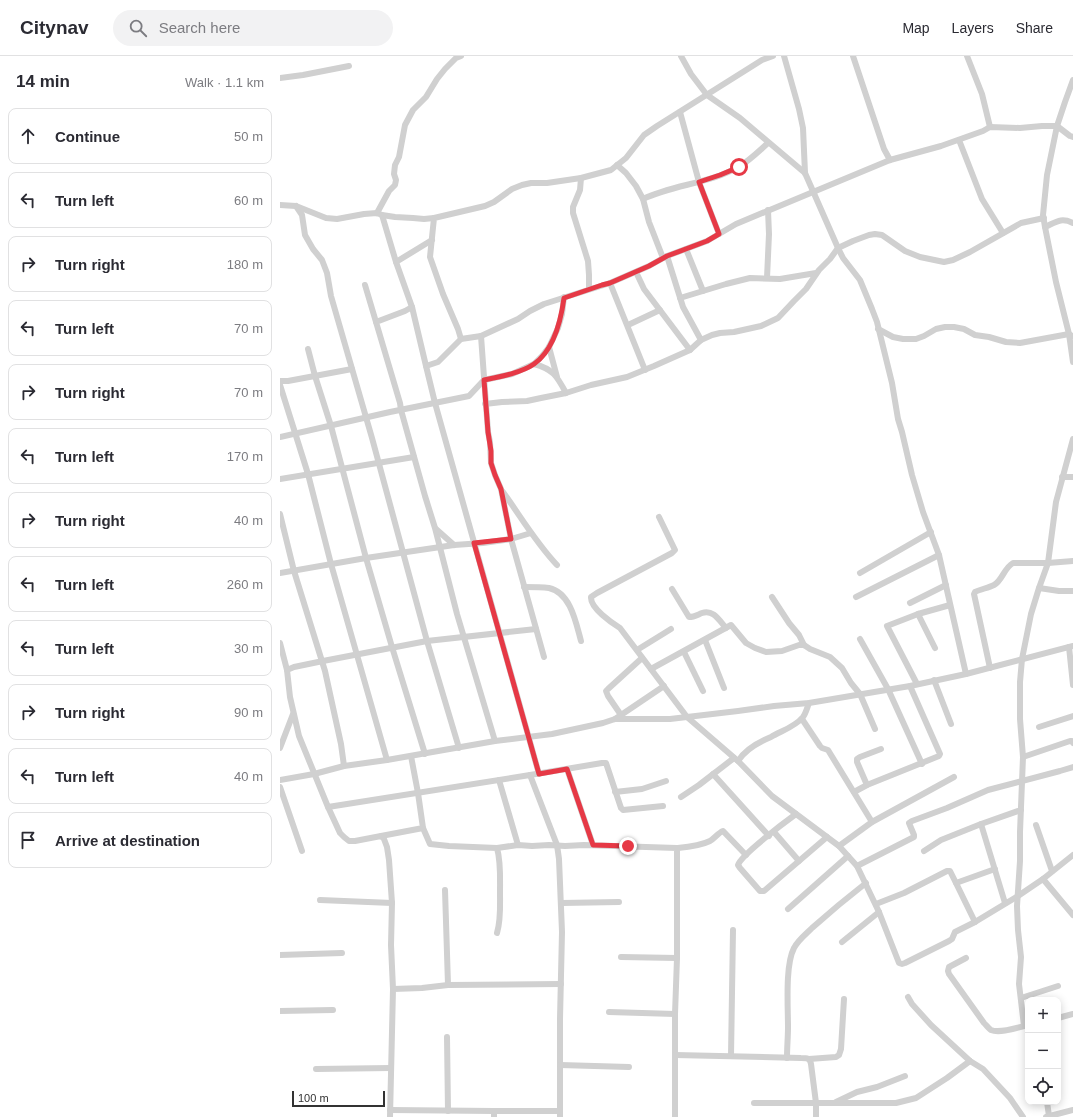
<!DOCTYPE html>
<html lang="en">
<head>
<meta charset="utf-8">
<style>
  body { margin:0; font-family:Helvetica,sans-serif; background:#f2f2f3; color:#2b2b33 }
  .controls { position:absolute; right:12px; bottom:12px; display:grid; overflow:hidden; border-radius:8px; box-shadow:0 2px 10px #0003 }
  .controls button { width:36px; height:36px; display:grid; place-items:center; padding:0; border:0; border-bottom:1px solid #e1e1e2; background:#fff; color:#2b2b33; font:20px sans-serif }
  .scale { position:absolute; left:12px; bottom:10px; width:93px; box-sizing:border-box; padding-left:4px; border:2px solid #333; border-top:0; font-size:11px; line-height:14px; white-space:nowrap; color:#333; -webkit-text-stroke:3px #fff; paint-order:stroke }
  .stop { position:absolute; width:12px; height:12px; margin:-9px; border:3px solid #e63946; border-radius:50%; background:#fff }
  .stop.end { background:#e63946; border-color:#fff; box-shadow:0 1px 4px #0008 }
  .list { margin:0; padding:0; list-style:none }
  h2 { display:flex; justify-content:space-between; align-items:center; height:52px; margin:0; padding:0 16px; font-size:17px }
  h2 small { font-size:13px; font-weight:400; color:#7c7c81 }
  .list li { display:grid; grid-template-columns:26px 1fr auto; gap:12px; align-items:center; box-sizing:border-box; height:56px; margin:0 8px 8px; padding:0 8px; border:1px solid #e1e1e2; border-radius:8px }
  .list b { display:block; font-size:15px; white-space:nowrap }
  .list em { font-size:13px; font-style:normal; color:#7c7c81 }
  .icon { flex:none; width:22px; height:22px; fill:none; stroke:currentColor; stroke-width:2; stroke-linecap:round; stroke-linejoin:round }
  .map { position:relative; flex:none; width:793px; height:1061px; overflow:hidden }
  header { display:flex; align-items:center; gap:24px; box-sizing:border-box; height:56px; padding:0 20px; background:#fff; border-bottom:1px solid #e1e1e2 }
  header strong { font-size:19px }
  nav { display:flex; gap:22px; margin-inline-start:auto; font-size:14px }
  .search { width:280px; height:36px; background:#f2f2f3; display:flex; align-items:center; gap:10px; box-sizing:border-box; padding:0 14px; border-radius:22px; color:#7c7c81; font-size:15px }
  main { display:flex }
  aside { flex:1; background:#fff }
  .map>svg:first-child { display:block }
</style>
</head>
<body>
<header>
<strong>Citynav</strong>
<div class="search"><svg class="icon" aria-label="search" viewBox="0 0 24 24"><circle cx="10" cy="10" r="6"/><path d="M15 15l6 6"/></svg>Search here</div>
<nav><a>Map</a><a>Layers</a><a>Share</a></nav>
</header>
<main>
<aside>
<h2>14 min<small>Walk · 1.1 km</small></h2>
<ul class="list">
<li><svg class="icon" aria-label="ahead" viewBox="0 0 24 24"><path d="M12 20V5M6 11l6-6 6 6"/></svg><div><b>Continue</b></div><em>50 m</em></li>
<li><svg class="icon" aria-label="left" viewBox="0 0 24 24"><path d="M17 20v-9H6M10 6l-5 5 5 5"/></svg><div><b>Turn left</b></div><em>60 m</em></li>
<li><svg class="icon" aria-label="right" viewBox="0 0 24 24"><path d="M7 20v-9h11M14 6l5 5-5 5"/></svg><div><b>Turn right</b></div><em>180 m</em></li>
<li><svg class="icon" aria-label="left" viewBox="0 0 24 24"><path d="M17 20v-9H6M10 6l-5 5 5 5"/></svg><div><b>Turn left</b></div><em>70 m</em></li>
<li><svg class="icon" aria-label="right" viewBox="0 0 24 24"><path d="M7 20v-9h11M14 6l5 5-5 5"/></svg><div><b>Turn right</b></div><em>70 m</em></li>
<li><svg class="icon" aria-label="left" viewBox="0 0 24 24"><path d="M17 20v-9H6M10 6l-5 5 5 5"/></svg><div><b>Turn left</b></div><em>170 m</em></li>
<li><svg class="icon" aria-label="right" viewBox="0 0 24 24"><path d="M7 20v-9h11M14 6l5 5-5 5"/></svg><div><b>Turn right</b></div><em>40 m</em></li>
<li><svg class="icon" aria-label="left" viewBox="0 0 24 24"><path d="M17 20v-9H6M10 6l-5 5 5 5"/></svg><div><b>Turn left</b></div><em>260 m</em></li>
<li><svg class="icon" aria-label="left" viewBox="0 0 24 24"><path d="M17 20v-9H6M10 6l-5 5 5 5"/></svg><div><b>Turn left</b></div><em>30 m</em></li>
<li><svg class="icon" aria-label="right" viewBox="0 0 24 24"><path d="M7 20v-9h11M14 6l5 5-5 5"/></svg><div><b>Turn right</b></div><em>90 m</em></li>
<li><svg class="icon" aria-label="left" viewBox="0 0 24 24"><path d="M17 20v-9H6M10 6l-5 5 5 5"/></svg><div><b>Turn left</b></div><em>40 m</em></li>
<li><svg class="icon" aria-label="arrive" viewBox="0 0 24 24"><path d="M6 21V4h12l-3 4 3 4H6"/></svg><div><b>Arrive at destination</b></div></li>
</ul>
</aside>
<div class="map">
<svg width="793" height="1061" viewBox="0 0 793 1061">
  <rect width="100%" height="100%" fill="#fff"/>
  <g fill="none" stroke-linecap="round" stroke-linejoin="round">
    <g stroke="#d0d0d0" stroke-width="6">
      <polyline points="401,0 411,18 427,39 460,62 525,117 558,192 563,202 580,224 592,253 597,266 612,327 618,363 622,376 632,419 643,456 659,499 686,618"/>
      <polyline points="504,0 519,53 523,72 525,117"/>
      <polyline points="573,0 604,93 610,104"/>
      <polyline points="687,0 702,38 710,71"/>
      <polyline points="0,22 23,19 69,10"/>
      <polyline points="793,24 785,46 777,70 767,119 763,159 765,171 776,226 789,278 793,306"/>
      <polyline points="400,56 419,126 439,178"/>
      <polyline points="679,84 702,143 723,177"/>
      <polyline points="337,109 346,117 356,130 363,143 369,166 383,202"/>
      <polyline points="301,122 300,134 293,151 293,157 308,205 309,219 309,233"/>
      <path d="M363,143C394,128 430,128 460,110C470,104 479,95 488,87"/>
      <polyline points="0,149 16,150 46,162 57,163 84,158 97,157 102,159 115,161 133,162 144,163 154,162"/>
      <polyline points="16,150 22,159 25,179 33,193 42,204 47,217 51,240 92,382 147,585 179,692"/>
      <polyline points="97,157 109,135 115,129 116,124 114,118 115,109 119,101 125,69 133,54 146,41 157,23 165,13 176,2 181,0"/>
      <polyline points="102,159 116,206"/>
      <path d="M765,171C776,166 781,161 793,167"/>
      <polyline points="152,184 116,206 132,251 146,310 158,306 181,283 201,280 238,263 250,255 264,248 330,227 369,210 387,200 427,185 456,168 610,104 661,90 703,75 710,71 740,72 762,70 777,70 790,80 793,81"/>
      <polyline points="406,193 423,235"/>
      <polyline points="387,200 403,251 421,284"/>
      <polyline points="356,216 364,233 410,294"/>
      <polyline points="487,222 489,178 488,154"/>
      <polyline points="330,227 365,314"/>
      <polyline points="85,229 96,266"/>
      <polyline points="400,242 446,228 470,222 500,223 536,217"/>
      <polyline points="132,251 125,255 96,266 120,347 121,354 145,440 155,472 177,558 215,685"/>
      <polyline points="348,269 380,254"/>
      <polyline points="598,273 613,281 623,283 636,283 644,280 656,273 665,271 674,271 684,273 695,279 709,281 726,286 740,287 789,278 792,280"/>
      <polyline points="201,280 208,376 210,386 211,407 215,419 221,433 231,483 264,601"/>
      <polyline points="181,283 178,273 163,238 150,201 154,162 205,150 214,146 232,133 242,129 251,127 267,127 301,122 331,114 346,102 364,79 377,70 482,4 493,0"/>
      <polyline points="269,291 277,321"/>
      <polyline points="28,293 35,320 51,370 86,502 112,591 145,698"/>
      <path d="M254,308C273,313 277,320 286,337"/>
      <polyline points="146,310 155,347 259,718"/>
      <polyline points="0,325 8,325 72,313"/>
      <polyline points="0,329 28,418 51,508 107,704"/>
      <polyline points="205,348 222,346 247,345 261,342 286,337 311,329 347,321 374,310 410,294 421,284 432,279 440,277 454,276 481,270 498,262 514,245 526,233 539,214 550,203 558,192 573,185 589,179 595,178 602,179 625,195 640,201 664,206 673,204 690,196 741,167 764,162"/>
      <polyline points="0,381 110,356 189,340 204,324 232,318 254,308 262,300 269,291 278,272 282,258 284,241"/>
      <polyline points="782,421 793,421"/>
      <polyline points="0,423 134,401"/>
      <path d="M223,436C241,461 256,487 277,509"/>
      <polyline points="0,458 14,515 45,615 61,688 64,710"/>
      <path d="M379,461L395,494L392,497L317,537L311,541C310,552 332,567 340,572L407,661L458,705L492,740L559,790L577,810L599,856L619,907L622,908L625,907L669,885L672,883L675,876L695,866L738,840L763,823L793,799"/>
      <polyline points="156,473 174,489"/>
      <polyline points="0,517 86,502 174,489 203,487 231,483 251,477"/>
      <polyline points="580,517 651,476"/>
      <path d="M244,531C252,531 261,531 269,532C291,537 296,567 301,585"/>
      <polyline points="759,532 779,535 793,535"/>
      <path d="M392,533L409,561C414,561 417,559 422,557C433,553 439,564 446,572"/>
      <polyline points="492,541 509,567 519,579 524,589"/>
      <polyline points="576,541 659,499"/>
      <polyline points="630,547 666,529"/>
      <polyline points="638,558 655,592"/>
      <polyline points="580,583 608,633 642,708"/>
      <polyline points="425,584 444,632"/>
      <polyline points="0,587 7,614"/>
      <polyline points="789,591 793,629"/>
      <polyline points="357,594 391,573"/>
      <polyline points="404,596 423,635"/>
      <path d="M710,612L694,538L695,536C701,533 708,532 714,529C722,525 724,512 733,507H768L793,505"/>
      <polyline points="371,613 451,569 466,587 475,592 486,596 502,595 519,589 524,589 530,593 550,601 562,612 571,627 580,638 595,673"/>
      <polyline points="654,624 671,668"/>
      <polyline points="637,628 607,570 638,558 670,549"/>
      <polyline points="341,659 384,630"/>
      <polyline points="335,663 341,659 328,640 326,635 328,633 362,602"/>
      <polyline points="522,663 540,690 542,692 548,694 592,766"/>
      <polyline points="759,671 793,660"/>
      <polyline points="0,692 13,658"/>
      <polyline points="743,701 790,685 792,685 793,687"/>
      <path d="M458,705C465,694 479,686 491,681C501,675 515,671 523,661C526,657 527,652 529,647"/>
      <polyline points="287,713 313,789"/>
      <polyline points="433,718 489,780"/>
      <polyline points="250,719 277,789 279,803 282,876 280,963 280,1061"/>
      <polyline points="0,724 34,718 64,710 107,704 215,685 272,678 323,667 335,663 390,663 458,655 494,650 529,647 630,630 686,618 793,590"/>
      <polyline points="219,724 238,789"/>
      <polyline points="587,729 577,706 577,703 580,701 601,693"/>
      <polyline points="0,731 22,795"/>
      <polyline points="335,736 362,733 386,725"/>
      <polyline points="574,736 587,729 659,700 660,698 630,630"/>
      <polyline points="401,741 419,729 454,702"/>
      <polyline points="48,751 250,719 322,707 326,707 341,752 343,754 383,750"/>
      <path d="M516,758C505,766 461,799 458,809L460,812L480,835H484L547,781"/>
      <polyline points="701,768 725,847"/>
      <polyline points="756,769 772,815"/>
      <path d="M143,772L150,788L169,790L217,792C221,806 220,821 220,836C220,850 221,864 217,877"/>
      <polyline points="494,776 519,805"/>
      <polyline points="101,780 143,772 138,737 131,700"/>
      <polyline points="559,790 592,766 674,721"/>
      <polyline points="217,792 238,789 252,790 269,789 285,790 304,789 397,792 397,902 395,958 395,1061"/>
      <path d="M397,792C408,791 420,790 430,785C435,782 438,777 443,775L466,799"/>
      <polyline points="644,795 661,784 701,768 741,754"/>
      <polyline points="577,810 634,781 634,779 629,767 632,765 667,752 708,734 780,715 793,711"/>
      <polyline points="763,823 793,859"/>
      <polyline points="165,834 168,929"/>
      <polyline points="40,844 112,847"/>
      <polyline points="282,847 339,846"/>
      <polyline points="596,848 624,837 667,815 670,815 676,827"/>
      <polyline points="508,853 568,800"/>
      <polyline points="695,866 676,827 715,813"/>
      <polyline points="562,886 599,856"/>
      <polyline points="0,899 62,897"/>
      <polyline points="341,901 397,902"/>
      <path d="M686,902L669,911L668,915L669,918L704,967C706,969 709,973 711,974C720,978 739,971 748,969"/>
      <polyline points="113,933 142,932 168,929 281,928"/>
      <polyline points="628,941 632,948 651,969 690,1005 703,1013 730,1042 743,1061"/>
      <polyline points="741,942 778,930"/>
      <polyline points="0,955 53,954"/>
      <polyline points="329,956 395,958"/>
      <polyline points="778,962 793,958"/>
      <polyline points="744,970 739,928 741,901 738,874 737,850 740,805 740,776 743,701 740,663 740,626 742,603 751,558 759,532 768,507 776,446 793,383"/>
      <polyline points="167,981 168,1055"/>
      <path d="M395,999L521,1002C527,1002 530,1002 531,1008L536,1047V1061"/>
      <polyline points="451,1000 453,874"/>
      <path d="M507,1002C507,991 508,981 508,971C508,951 505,909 514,892C518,884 526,878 532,872C550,856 568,841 586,827"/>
      <polyline points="529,1003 556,1001 559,999 561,993 564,943"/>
      <polyline points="280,1009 349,1011"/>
      <polyline points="36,1013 111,1012"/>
      <polyline points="556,1046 577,1036 597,1031 625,1020"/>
      <polyline points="767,1046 769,1060"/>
      <polyline points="474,1047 616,1047 636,1042 667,1022 690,1005"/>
      <polyline points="110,1054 214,1055 214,1061"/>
      <polyline points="214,1055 280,1055"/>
      <polyline points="110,1061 113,933 111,889 112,847 109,804 107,791 104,783 101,780 75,785 69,785 64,781 60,777 48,751 19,680 10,641 7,614 14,611 43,605 147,585 256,573"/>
      <polyline points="766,1061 793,1054"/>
    </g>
  </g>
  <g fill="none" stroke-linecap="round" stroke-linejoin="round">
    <path stroke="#e63946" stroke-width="5" d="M348,790L313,789L287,713L259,718L194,487L231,483L221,433L215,419L211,407V395L208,376L204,324C219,321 241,317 254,308C274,294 281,264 284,242L322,229L330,227L369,210L387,200L427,185L439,178L419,126L440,119L459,111"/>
  </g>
</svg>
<div class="controls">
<button>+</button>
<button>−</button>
<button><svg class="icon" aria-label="locate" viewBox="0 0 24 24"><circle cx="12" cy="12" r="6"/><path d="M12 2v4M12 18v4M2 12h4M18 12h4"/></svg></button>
</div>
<div class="scale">100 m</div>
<div class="stop" style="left:459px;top:111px"></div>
<div class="stop end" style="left:348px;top:790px"></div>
</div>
</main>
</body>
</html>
